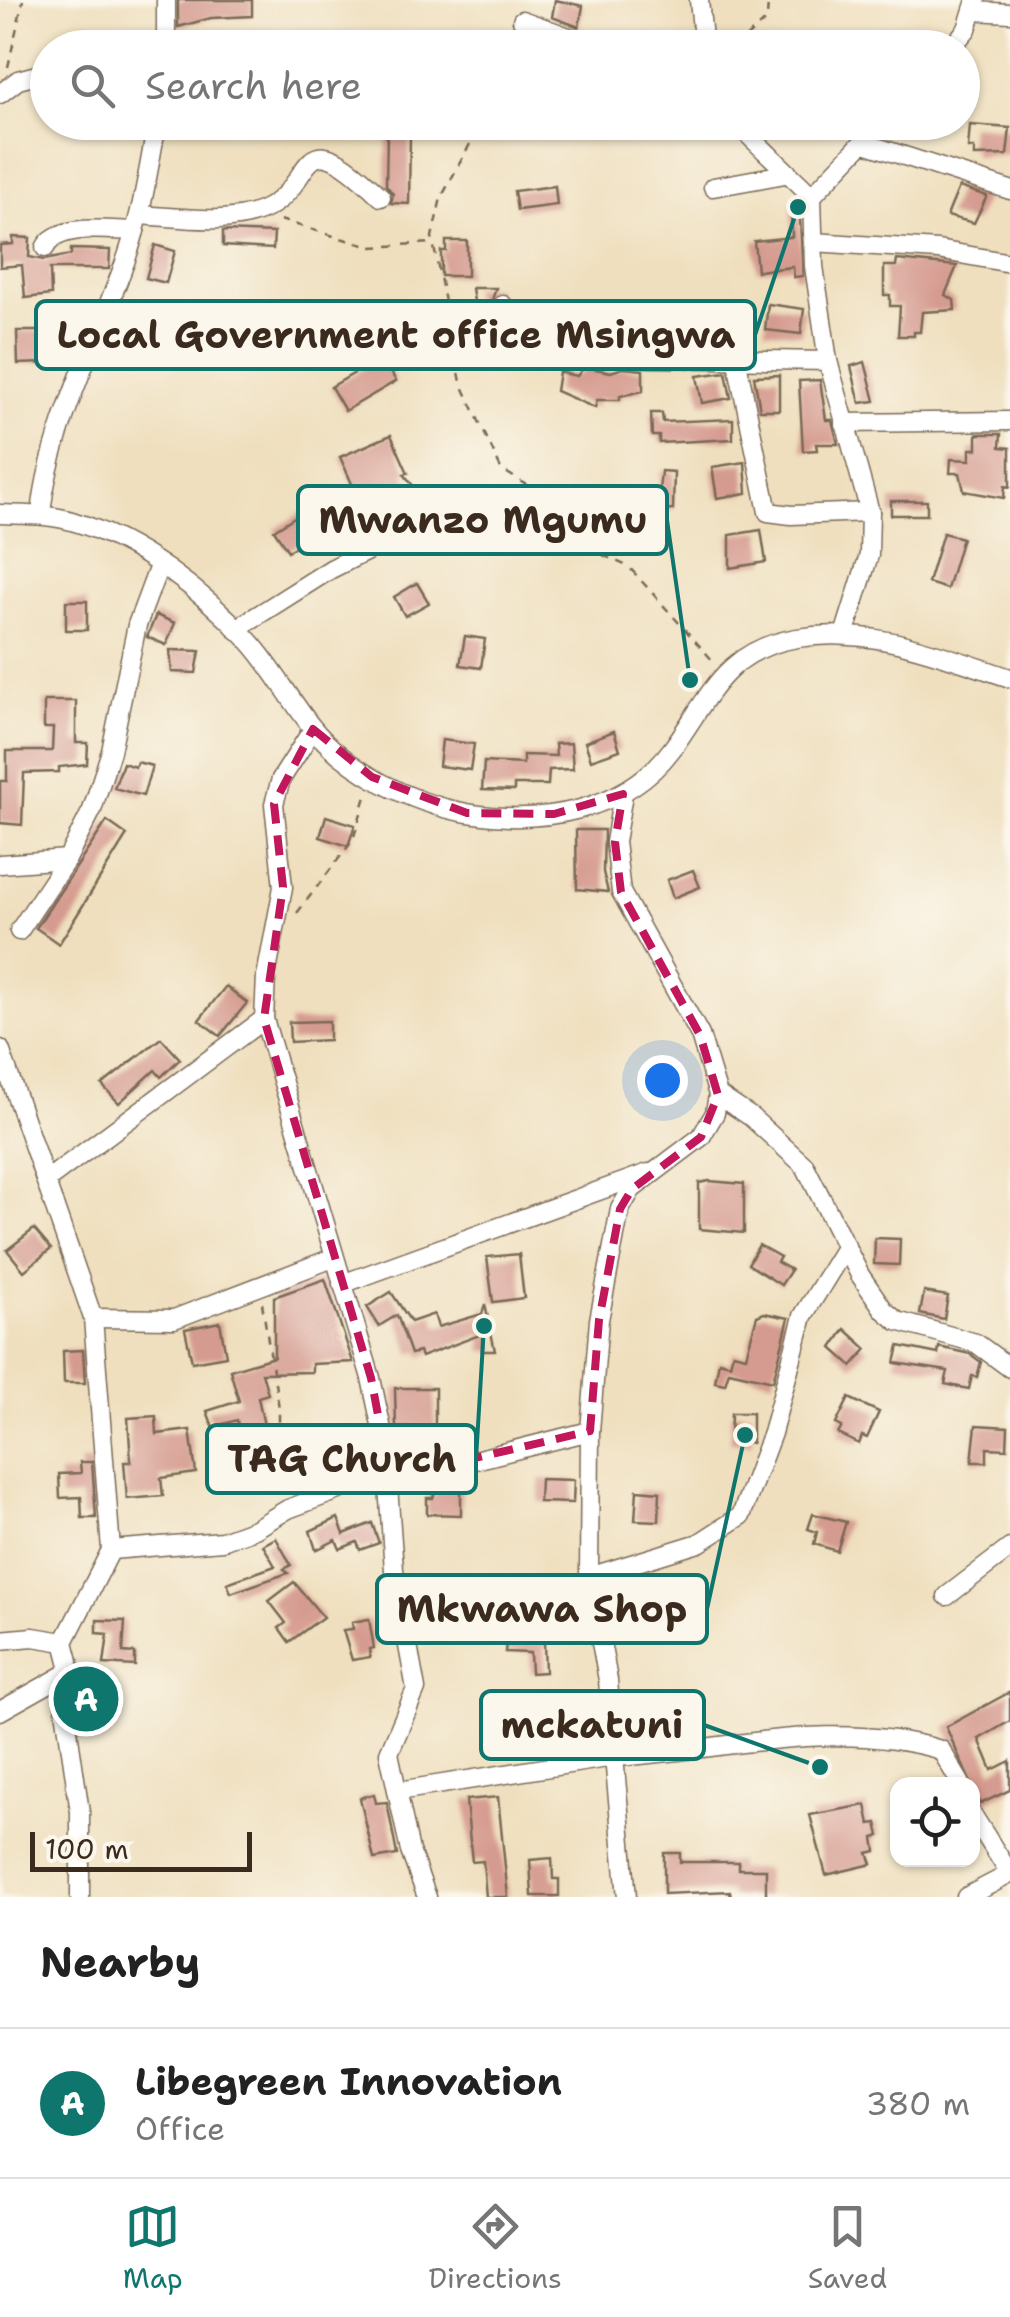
<!DOCTYPE html>
<html lang="en">
<head>
<meta charset="utf-8">
<style>
  body { margin:0; font-family:"Shantell Sans",sans-serif; background:#f6f6f6; color:#222 }
  .controls { position:absolute; right:30px; bottom:30px; display:grid; overflow:hidden; border-radius:20px; box-shadow:0 2px 8px #0004 }
  .controls button { width:90px; height:90px; display:grid; place-items:center; padding:0; border:0; border-bottom:2px solid #e0e0e0; background:#fff; color:#222; font:50px sans-serif }
  .scale { position:absolute; left:30px; bottom:25px; width:222px; box-sizing:border-box; padding-left:10px; border:5px solid #3b2a1e; border-top:0; font-size:28px; line-height:35px; white-space:nowrap; color:#3b2a1e; -webkit-text-stroke:8px #fbf7ec; paint-order:stroke }
  .you { position:absolute; left:662px; top:1080px; width:35px; height:35px; margin:-25px; border:8px solid #fff; border-radius:50%; background:#1a73e8; box-shadow:0 0 0 15px #1a73e833 }
  .badge { display:grid; place-items:center; width:65px; height:65px; border-radius:50%; background:#0f766e; color:#fff; font-size:32px; font-weight:700 }
  .pin { position:absolute; translate:-50% -50%; border:5px solid #fff; box-shadow:0 2px 10px #0006 }
  .list { margin:0; padding:0; list-style:none }
  h2 { display:flex; justify-content:space-between; align-items:center; height:130px; margin:0; padding:0 40px; font-size:42px }
  h2 small { font-size:32px; font-weight:400; color:#767676 }
  .list li { display:grid; grid-template-columns:65px 1fr auto; gap:30px; align-items:center; box-sizing:border-box; height:150px; padding:0 40px; border-top:2px solid #e0e0e0 }
  .list b { display:block; font-size:38px; white-space:nowrap }
  .list p { margin:0; font-size:32px; white-space:nowrap; color:#767676 }
  .list em { font-size:32px; font-style:normal; color:#767676 }
  .icon { flex:none; width:55px; height:55px; fill:none; stroke:currentColor; stroke-width:2; stroke-linecap:round; stroke-linejoin:round }
  .map { position:relative; flex:none; width:1010px; height:1897px; overflow:hidden }
  .search { position:absolute; background:#fff; box-shadow:0 2px 8px #0004; left:30px; right:30px; top:30px; height:110px; display:flex; align-items:center; gap:25px; box-sizing:border-box; padding:0 35px; border-radius:55px; color:#767676; font-size:38px }
  .sheet { height:280px; background:#fff }
  nav { display:flex; justify-content:space-around; align-items:center; box-sizing:border-box; height:140px; border-top:2px solid #e0e0e0; background:#fff; font-size:28px; color:#767676 }
  nav a { display:grid; justify-items:center; gap:5px }
  nav .on { color:#0f766e }
  .map>svg:first-child { display:block }
</style>
</head>
<body>
<div class="map">
<svg width="1010" height="1897" viewBox="0 0 1010 1897">
  <rect width="100%" height="100%" fill="#fbf7ec"/>
  <filter id="ink" filterUnits="userSpaceOnUse"><feTurbulence type="fractalNoise" baseFrequency=".01" numOctaves="2"/><feDisplacementMap in="SourceGraphic" scale="20" xChannelSelector="R" yChannelSelector="G"/><feConvolveMatrix kernelMatrix="1 2 1 2 8 2 1 2 1" color-interpolation-filters="sRGB"/></filter>
  <filter id="wash" filterUnits="userSpaceOnUse"><feTurbulence type="fractalNoise" baseFrequency=".0048" numOctaves="4" result="noise"/><feDisplacementMap in="SourceGraphic" scale="40" xChannelSelector="R" yChannelSelector="G"/><feGaussianBlur stdDeviation="2.25" result="paint"/><feColorMatrix in="noise" values="0 0 0 0 0 0 0 0 0 0 0 0 0 0 0 0 0 1.4 0 .05"/><feComposite in="paint" operator="in"/></filter>
  <g filter="url(#wash)">
    <rect width="100%" height="100%" fill="#efdfbe"/>
    <g id="blocks">
      <g fill="#d69b90">
        <polygon points="178,0 252,0 252,16 211,18 178,27"/>
        <polygon points="555,0 583,6 579,27 552,17"/>
        <polygon points="970,125 1010,128 1007,155 974,156 974,148 968,148"/>
        <polygon points="387,132 410,132 409,204 391,203 393,194 386,185"/>
        <polygon points="555,186 557,205 517,210 514,191"/>
        <polygon points="959,187 987,196 974,223 947,216"/>
        <polygon points="799,201 803,276 794,277 793,267 757,271 754,241 792,237 791,203"/>
        <polygon points="223,231 274,233 273,249 223,246"/>
        <polygon points="13,237 30,238 29,257 44,260 71,255 71,249 110,250 109,269 50,269 51,295 25,298 22,265 0,267 0,245 13,244"/>
        <polygon points="446,241 467,241 467,276 441,276 441,251 446,251"/>
        <polygon points="155,245 175,251 166,283 146,278"/>
        <polygon points="897,260 957,266 945,295 954,300 955,310 922,312 920,332 914,332 914,336 898,336 900,306 890,306 890,295 884,295 884,266 896,266"/>
        <polygon points="472,288 496,288 491,303 496,322 477,322"/>
        <polygon points="768,304 804,309 801,334 765,330"/>
        <polygon points="17,331 43,331 43,363 18,364"/>
        <polygon points="382,357 396,381 345,411 331,387"/>
        <polygon points="865,362 875,401 860,403 851,366"/>
        <polygon points="584,367 611,372 623,368 643,370 643,391 620,396 620,400 597,400 595,408 556,391 559,372 577,376"/>
        <polygon points="726,372 731,398 702,403 697,376"/>
        <polygon points="779,375 779,410 760,410 754,376"/>
        <polygon points="820,380 826,420 832,420 838,444 816,444 817,450 803,451 799,381"/>
        <polygon points="651,413 662,413 663,422 733,419 733,439 659,443 659,436 652,436"/>
        <polygon points="977,434 1001,434 1000,447 1010,448 1010,487 1005,486 1004,498 964,491 960,473 950,473 951,459 970,460 970,449 977,449"/>
        <polygon points="391,435 408,473 404,474 424,500 392,524 367,490 357,495 340,457"/>
        <polygon points="745,462 747,493 717,498 712,467"/>
        <polygon points="661,471 674,472 673,510 657,511"/>
        <rect x="891" y="501" width="36" height="14"/>
        <polygon points="307,509 321,530 288,551 274,530"/>
        <polygon points="761,530 766,562 730,568 730,535"/>
        <polygon points="943,533 962,538 947,589 928,583"/>
        <polygon points="417,583 429,603 405,616 394,597"/>
        <rect x="66" y="601" width="21" height="29"/>
        <polygon points="156,615 175,623 166,645 147,637"/>
        <polygon points="465,636 485,639 481,668 460,665"/>
        <polygon points="170,650 200,651 196,673 172,672"/>
        <polygon points="44,701 76,701 76,743 88,743 87,764 59,767 59,772 24,773 22,825 0,823 0,781 7,781 7,751 52,751 53,728 44,728"/>
        <polygon points="614,731 620,750 591,760 585,742"/>
        <polygon points="442,740 474,744 470,770 439,766"/>
        <polygon points="571,743 573,769 549,770 548,785 514,785 514,791 482,790 484,762 523,764 523,755 556,756 555,744"/>
        <polygon points="137,762 152,766 143,796 114,788 123,763 135,767"/>
        <polygon points="326,816 355,825 348,846 320,837"/>
        <polygon points="107,821 127,835 59,944 36,928"/>
        <polygon points="576,830 604,830 603,872 608,892 577,889"/>
        <polygon points="693,870 700,887 673,898 667,880"/>
        <polygon points="226,986 247,1003 220,1036 199,1020"/>
        <polygon points="329,1021 329,1040 290,1042 289,1022"/>
        <polygon points="161,1038 180,1059 161,1077 155,1070 119,1103 102,1085"/>
        <polygon points="709,1181 744,1184 744,1233 699,1229 699,1183"/>
        <polygon points="34,1229 51,1249 24,1271 7,1250"/>
        <polygon points="875,1238 900,1239 899,1265 874,1264"/>
        <polygon points="759,1245 780,1257 777,1262 791,1270 781,1285 748,1264"/>
        <polygon points="519,1254 524,1298 493,1302 487,1257"/>
        <polygon points="325,1279 353,1362 312,1364 312,1372 262,1373 268,1394 258,1397 270,1454 245,1459 237,1420 213,1427 207,1411 239,1401 230,1370 274,1357 274,1297"/>
        <polygon points="391,1292 411,1322 434,1314 438,1327 482,1314 485,1304 495,1351 482,1351 482,1334 421,1357 419,1352 411,1354 397,1315 379,1326 367,1307"/>
        <polygon points="924,1292 948,1296 944,1319 920,1314"/>
        <polygon points="764,1313 789,1318 773,1381 729,1371 725,1384 715,1382 719,1361 730,1364 733,1353 746,1356 757,1316"/>
        <polygon points="220,1322 226,1356 192,1362 185,1329"/>
        <polygon points="845,1329 867,1349 852,1366 832,1348"/>
        <polygon points="899,1346 938,1354 939,1347 970,1354 981,1362 977,1377 972,1376 969,1389 945,1384 948,1371 895,1363"/>
        <polygon points="83,1350 85,1383 64,1383 63,1351"/>
        <polygon points="395,1388 435,1388 435,1428 396,1428"/>
        <polygon points="849,1398 879,1412 867,1438 862,1436 859,1444 838,1434 842,1427 836,1424"/>
        <polygon points="731,1413 752,1413 752,1443 730,1442"/>
        <polygon points="156,1416 157,1434 190,1430 196,1473 161,1478 163,1496 127,1499 124,1462 131,1462 128,1418"/>
        <polygon points="976,1425 1008,1427 1007,1449 987,1448 987,1462 972,1462"/>
        <polygon points="80,1462 92,1462 96,1518 82,1518 81,1497 60,1498 59,1474 81,1473"/>
        <polygon points="540,1479 574,1480 573,1503 539,1502"/>
        <polygon points="438,1484 461,1484 461,1515 427,1514 427,1498 433,1498"/>
        <polygon points="637,1490 660,1492 659,1521 635,1520"/>
        <polygon points="813,1514 846,1522 837,1551 814,1544 817,1532 808,1529"/>
        <polygon points="338,1518 344,1534 372,1523 379,1543 360,1550 357,1542 340,1549 336,1540 316,1550 310,1531"/>
        <polygon points="276,1538 291,1565 284,1569 288,1573 231,1593 227,1583 275,1566 263,1545"/>
        <polygon points="294,1582 323,1617 289,1642 279,1628 286,1623 269,1601"/>
        <polygon points="369,1619 374,1648 369,1649 370,1657 352,1660 343,1630 353,1629 352,1622"/>
        <polygon points="97,1620 125,1621 123,1652 135,1653 135,1666 104,1664 108,1634 97,1633"/>
        <polygon points="544,1642 545,1672 531,1673 530,1653 505,1652 506,1643"/>
        <polygon points="1010,1692 1010,1721 979,1739 992,1770 1010,1761 1010,1790 980,1804 946,1727"/>
        <polygon points="374,1794 376,1803 387,1802 397,1855 374,1859 360,1798"/>
        <polygon points="498,1797 508,1897 486,1897 483,1861 472,1862 466,1800"/>
        <polygon points="866,1805 870,1824 877,1823 880,1836 874,1838 876,1851 868,1853 872,1864 826,1875 810,1815"/>
        <polygon points="664,1853 680,1853 680,1862 739,1862 739,1869 766,1869 766,1897 731,1897 730,1891 664,1894"/>
        <polygon points="552,1858 553,1879 559,1879 559,1896 532,1896 530,1860"/>
      </g>
    </g>
  </g>
  <g filter="url(#ink)">
    <use href="#blocks" fill-opacity="0" stroke="#7a6956" stroke-width="2.5"/>
    <g fill="none" stroke-linecap="round" stroke-linejoin="round">
      <g stroke="#7a6956" stroke-width="21">
        <g id="minor">
          <polyline points="699,0 704,48"/>
          <polyline points="975,11 1010,13"/>
          <polyline points="522,20 599,48"/>
          <polyline points="166,48 166,0"/>
          <polyline points="951,48 967,29 976,0"/>
          <polyline points="0,94 18,80 48,72"/>
          <polyline points="735,122 812,196"/>
          <polyline points="864,143 1010,190"/>
          <polyline points="713,187 785,174"/>
          <path d="M140,215C178,217 227,226 263,210C320,185 292,111 381,197"/>
          <polyline points="813,242 938,250 1010,263"/>
          <path d="M45,248C58,222 110,231 135,231"/>
          <polyline points="503,305 511,329 535,346 649,358 828,361"/>
          <polyline points="736,357 768,512 791,515 870,512"/>
          <polyline points="844,423 1010,421"/>
          <path d="M0,514C25,515 51,514 75,522C138,541 204,592 248,640C272,666 289,698 311,726C347,771 410,803 467,813C541,825 625,812 672,749C710,697 724,650 797,638C872,626 940,655 1010,678"/>
          <path d="M41,515C47,440 94,344 121,273C140,225 148,174 157,122"/>
          <polyline points="236,629 331,569 387,541"/>
          <polyline points="844,635 869,555 870,512 828,361 814,266 812,196 882,122"/>
          <polyline points="313,729 281,779 274,804 283,887 266,977 264,1019 371,1378 385,1444 394,1570 416,1689 389,1753 410,1851 427,1897"/>
          <path d="M623,794L615,842L621,892L700,1035L718,1095L715,1113L701,1137L632,1189L620,1209L599,1320L590,1431L589,1577L608,1680L614,1757C723,1751 834,1718 941,1750L961,1784"/>
          <polyline points="0,864 67,859"/>
          <polyline points="19,931 67,859 92,810 111,751 137,625 159,566"/>
          <polyline points="0,1049 93,1318 111,1550 64,1642 69,1661 64,1703 80,1812 80,1897"/>
          <polyline points="718,1095 751,1117 805,1166 860,1275 884,1310 897,1321 976,1343 1010,1368"/>
          <polyline points="47,1180 264,1019"/>
          <polyline points="342,1284 648,1173"/>
          <polyline points="93,1318 174,1319 333,1258"/>
          <polyline points="111,1550 222,1541 255,1529 288,1509 358,1483 443,1468 590,1431"/>
          <polyline points="589,1577 699,1543 741,1516 772,1433 803,1316 846,1246"/>
          <polyline points="947,1596 1010,1548"/>
          <polyline points="0,1640 33,1637 64,1642"/>
          <polyline points="0,1711 64,1675"/>
          <polyline points="398,1791 614,1757 627,1897"/>
          <polyline points="972,1814 1010,1874"/>
          <polyline points="966,1897 1010,1874"/>
        </g>
      </g>
      <g stroke="#7a6956" stroke-width="2.5" stroke-dasharray="8 8" stroke-linecap="butt">
        <polyline points="734,48 767,19 768,0"/>
        <polyline points="8,67 23,0"/>
        <polyline points="470,144 441,198 432,237 461,382 501,469 553,502 594,551 629,567 714,662"/>
        <polyline points="280,220 371,247 433,243"/>
        <polyline points="297,913 353,840 367,793"/>
        <polyline points="262,1303 279,1408 279,1467 285,1493"/>
      </g>
      <use href="#minor" stroke="#fff" stroke-width="18"/>
    </g>
  </g>
  <path fill="none" stroke="#c2185b" stroke-width="8" stroke-dasharray="20 12" stroke-linejoin="round" d="M313,729L372,777L467,813L554,814L623,794L615,842L621,892L700,1035L718,1095L701,1137L632,1189L620,1209L599,1320L590,1431L390,1478L371,1378L264,1019L283,887L274,804Z"/>
  <path fill="none" stroke="#0f766e" stroke-width="4" d="M798 207L755 335M690 680L667 520M484 1326L476 1459M745 1435L707 1609M820 1767L704 1725"/>
  <g fill="#0f766e" stroke="#fbf7ec" stroke-width="4">
    <circle cx="798" cy="207" r="10"/>
    <circle cx="690" cy="680" r="10"/>
    <circle cx="484" cy="1326" r="10"/>
    <circle cx="745" cy="1435" r="10"/>
    <circle cx="820" cy="1767" r="10"/>
  </g>
  <g fill="#fbf7ec" stroke="#0f766e" stroke-width="4">
    <rect x="36" y="301" width="719" height="68" rx="10"/>
    <rect x="298" y="486" width="369" height="68" rx="10"/>
    <rect x="207" y="1425" width="269" height="68" rx="10"/>
    <rect x="377" y="1575" width="330" height="68" rx="10"/>
    <rect x="481" y="1691" width="223" height="68" rx="10"/>
  </g>
  <g font-size="38" text-anchor="middle" font-weight="bold" fill="#3b2a1e">
    <text x="396" y="348">Local Government office Msingwa</text>
    <text x="483" y="533">Mwanzo Mgumu</text>
    <text x="342" y="1472">TAG Church</text>
    <text x="542" y="1622">Mkwawa Shop</text>
    <text x="592" y="1738">mckatuni</text>
  </g>
</svg>
<div class="controls">
<button><svg class="icon" aria-label="locate" viewBox="0 0 24 24"><circle cx="12" cy="12" r="6"/><path d="M12 2v4M12 18v4M2 12h4M18 12h4"/></svg></button>
</div>
<div class="scale">100 m</div>
<div class="you"></div>
<div class="pin badge" style="left:86px;top:1699px">A</div>
<div class="search"><svg class="icon" aria-label="search" viewBox="0 0 24 24"><circle cx="10" cy="10" r="6"/><path d="M15 15l6 6"/></svg>Search here</div>
</div>
<section class="sheet">
<h2>Nearby<small></small></h2>
<ul class="list">
<li><span class="badge">A</span><div><b>Libegreen Innovation</b><p>Office</p></div><em>380 m</em></li>
</ul>
</section>
<nav>
<a class="on"><svg class="icon" aria-label="map" viewBox="0 0 24 24"><path d="M3 6l6-2 6 2 6-2v14l-6 2-6-2-6 2zM9 4v14M15 6v14"/></svg>Map</a>
<a><svg class="icon" aria-label="directions" viewBox="0 0 24 24"><path d="M12 3l9 9-9 9-9-9zM9 14v-3h6M13 9l2 2-2 2"/></svg>Directions</a>
<a><svg class="icon" aria-label="saved" viewBox="0 0 24 24"><path d="M7 4h10v16l-5-4-5 4z"/></svg>Saved</a>
</nav>
</body>
</html>
